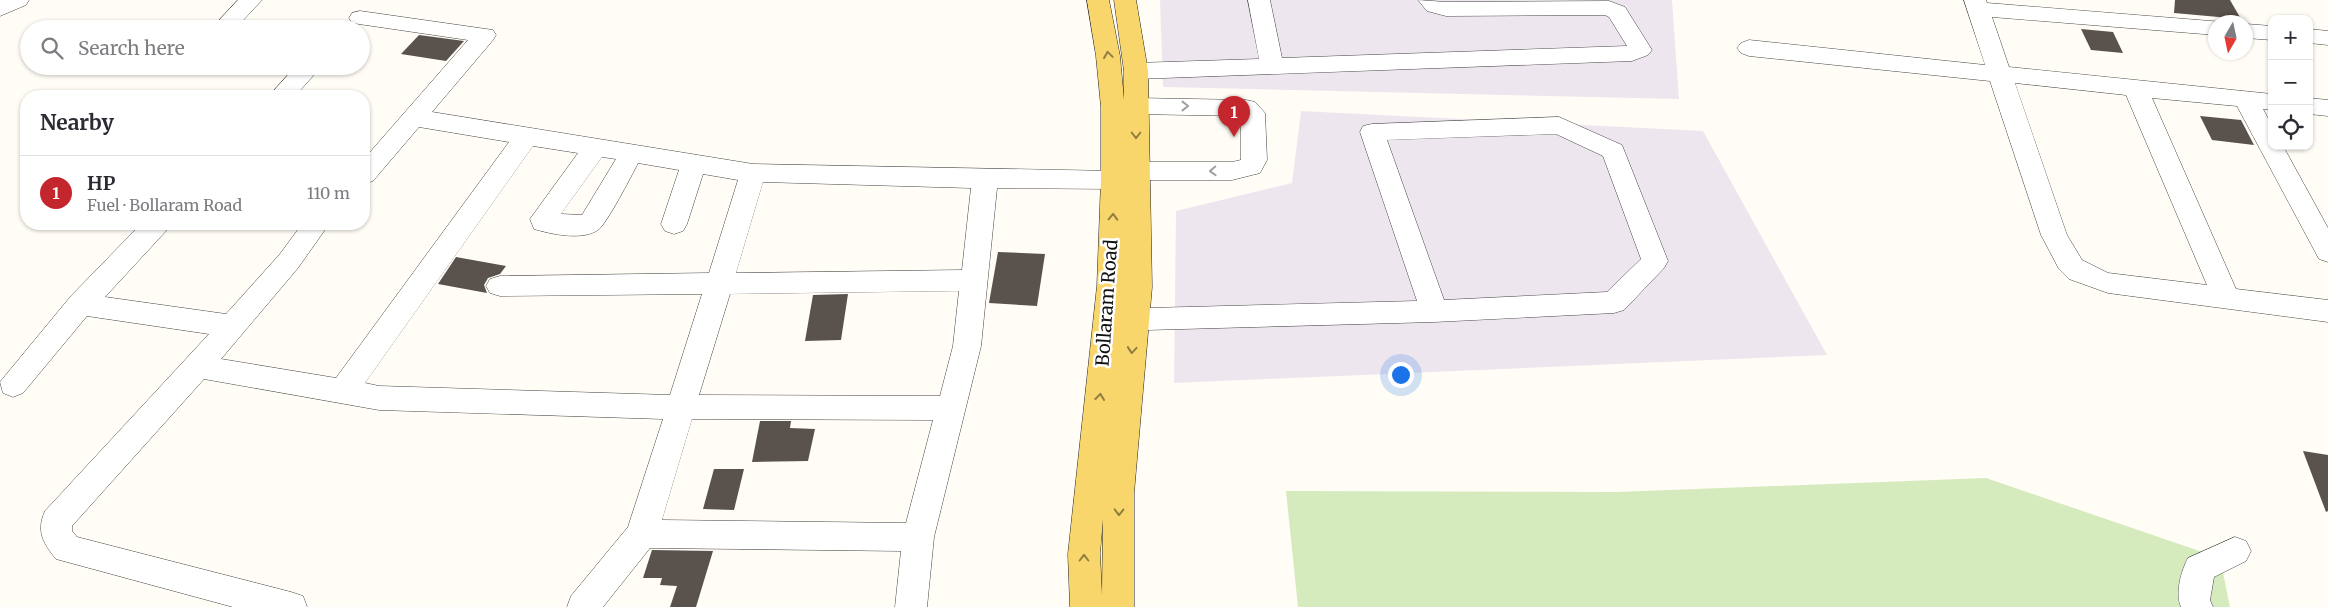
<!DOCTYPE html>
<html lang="en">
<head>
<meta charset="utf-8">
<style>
  body { margin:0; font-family:Merriweather,serif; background:#f2f2f3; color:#2b2b33 }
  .controls { position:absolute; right:15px; top:15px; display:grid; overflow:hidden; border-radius:10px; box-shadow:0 1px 4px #0004 }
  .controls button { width:45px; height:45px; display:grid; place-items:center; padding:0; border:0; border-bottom:1px solid #e1e1e2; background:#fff; color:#2b2b33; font:25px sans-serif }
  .compass { position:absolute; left:2208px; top:15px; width:45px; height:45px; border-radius:50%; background:#fff; box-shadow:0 1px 4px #0004; rotate:189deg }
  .you { position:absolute; left:1400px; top:374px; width:18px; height:18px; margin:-12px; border:4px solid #fff; border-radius:50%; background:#1a73e8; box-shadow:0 0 0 8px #1a73e833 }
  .badge { display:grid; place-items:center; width:32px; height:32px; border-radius:50%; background:#c4262e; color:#fff; font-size:16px; font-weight:700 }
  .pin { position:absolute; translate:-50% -41px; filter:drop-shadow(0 1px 2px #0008) }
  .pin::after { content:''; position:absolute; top:26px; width:18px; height:15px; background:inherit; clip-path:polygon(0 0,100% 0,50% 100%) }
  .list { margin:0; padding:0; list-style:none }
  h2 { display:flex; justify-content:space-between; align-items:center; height:65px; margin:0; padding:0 20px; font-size:21px }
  h2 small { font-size:16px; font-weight:400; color:#7c7c81 }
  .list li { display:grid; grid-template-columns:32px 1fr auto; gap:15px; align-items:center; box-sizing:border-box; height:75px; padding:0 20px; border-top:1px solid #e1e1e2 }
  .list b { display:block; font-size:19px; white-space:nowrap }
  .list p { margin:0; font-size:16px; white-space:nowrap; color:#7c7c81 }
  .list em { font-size:16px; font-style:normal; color:#7c7c81 }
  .icon { flex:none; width:28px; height:28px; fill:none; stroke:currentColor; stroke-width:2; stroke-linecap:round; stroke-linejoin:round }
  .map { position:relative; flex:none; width:2328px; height:607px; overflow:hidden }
  .search { position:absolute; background:#fff; box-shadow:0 1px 4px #0004; left:20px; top:20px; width:350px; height:55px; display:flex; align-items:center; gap:12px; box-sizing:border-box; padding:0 18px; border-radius:28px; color:#7c7c81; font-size:19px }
  .panel { position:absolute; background:#fff; box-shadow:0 1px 4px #0004; left:20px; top:90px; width:350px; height:140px; border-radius:20px }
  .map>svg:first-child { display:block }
</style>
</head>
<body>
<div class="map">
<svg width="2328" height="607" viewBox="0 0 2328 607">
  <rect width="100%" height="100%" fill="#fffdf5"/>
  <g fill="#eee6ef">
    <polygon points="1160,0 1672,0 1679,99 1163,87"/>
    <polygon points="1301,111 1703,131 1827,355 1174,383 1176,211 1292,183"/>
  </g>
  <polygon fill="#d5ebbd" points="1986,478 2220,558 2230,607 1298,607 1286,491 1617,492"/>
  <g fill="#5a524d">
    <polygon points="2175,0 2230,0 2241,19 2174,13"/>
    <polygon points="2081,29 2113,32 2123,53 2091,50"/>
    <polygon points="419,35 464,41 446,61 401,54"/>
    <polygon points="2200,116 2241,120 2254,145 2212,140"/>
    <polygon points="998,252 1045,254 1037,306 989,303"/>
    <polygon points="456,257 506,266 500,274 488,278 484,285 487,293 438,284"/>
    <polygon points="848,294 841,340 805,341 813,295"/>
    <polygon points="760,421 791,421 790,428 815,429 808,461 752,462"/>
    <polygon points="2303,451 2328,455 2328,511 2326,512"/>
    <polygon points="714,469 744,469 734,510 703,509"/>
    <polygon points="652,550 713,551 696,607 670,607 677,586 660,585 662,578 643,578"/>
  </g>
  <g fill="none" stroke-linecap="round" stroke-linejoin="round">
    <g stroke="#444" stroke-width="1">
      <g id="minor">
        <polygon points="0,0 29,0 26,5 0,16"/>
        <polygon points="238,0 262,0 235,29 211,29"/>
        <polygon points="1248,0 1270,0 1282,58 1627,46 1609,17 1605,15 1446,16 1427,11 1418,0 1446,2 1609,1 1625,7 1652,50 1648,55 1632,61 1136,79 1128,76 1124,71 1128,66 1136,63 1259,59"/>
        <path d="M1964,0H1986L1987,3L2223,22H2216V35L1992,17L2009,67L2272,94V110L2263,109L2272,126V146H2283L2328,228V262L2319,259L2237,106L2152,98L2236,289L2328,300V322L2108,293L2069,279L2059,269L2041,235L1990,81L1749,56L1741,53L1737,48L1741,43L1749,40L1985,65ZM2015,83L2126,95L2207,285L2108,273L2082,260L2067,235Z"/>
        <path d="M360,11L493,30L496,35L493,40L432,112L753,164L1114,171L1123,174L1127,180L1123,186L1114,189L997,188L981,346L934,537L927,607H895L901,551L650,548L603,607H567L571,596L628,527L663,419L379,410L204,379L72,526V531L77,537L291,592L303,596L307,607H233L56,559C43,543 36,531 45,511L209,334L87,316L23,393L13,397L3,393L0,382L71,296L141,224H170L166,231L105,297L226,314L280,254L302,224H329L298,268L221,359L336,378L509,142L419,127L373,181L364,184V159L468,40L352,23L349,18L352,13ZM533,146L578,153L530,219L534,229C551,234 582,241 598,230C606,225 632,175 638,163L679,170L661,224L665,231L674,234L683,231L687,224L703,174L738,180L709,273L500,276L490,279L486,286L490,293L500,296L702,294L670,395L379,386L365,383ZM602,157L616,159L582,215L561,214ZM763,182L971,188L962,270L736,273ZM959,291L953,346L940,396L699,395L730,294ZM692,419L933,420L906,523L662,520Z"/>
        <polygon points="2246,24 2272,26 2272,40 2246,38"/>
        <polygon points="2309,29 2328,31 2328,45 2309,43"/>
        <polygon points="296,66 322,66 295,96 269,96"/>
        <polygon points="1136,98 1246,100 1255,102 1265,113 1267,160 1260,173 1232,180 1136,180 1127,177 1123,171 1127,165 1136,162 1232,162 1241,160 1241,116 1136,114 1127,112 1124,106 1127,100"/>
        <polygon points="2309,98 2328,100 2328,116 2309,114"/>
        <path d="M1559,117L1622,145L1668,261L1664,268L1624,310L1614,313L1434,322L1111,331L1101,328L1097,320L1101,312L1111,309L1417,301L1360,132L1363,126L1372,124ZM1556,134L1603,156L1641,259L1607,292L1444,300L1387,140Z"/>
        <path d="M2235,537L2246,541L2251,551L2246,561L2214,577L2210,600L2213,607H2181C2175,593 2181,571 2188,558Z"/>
      </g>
    </g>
    <g stroke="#222" stroke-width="1">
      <path id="major" d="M1087,0H1109L1120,56L1124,100V71L1114,0H1136L1148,71L1152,287L1134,493V607H1070L1068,554L1097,286L1101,180V107L1096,56ZM1103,519L1102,595L1100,554Z"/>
    </g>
    <use href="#minor" fill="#fff" fill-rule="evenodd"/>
    <use href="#major" fill="#f9d66b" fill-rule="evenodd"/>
  </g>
  <defs><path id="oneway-chevron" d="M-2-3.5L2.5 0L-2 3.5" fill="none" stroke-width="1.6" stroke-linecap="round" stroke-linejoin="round" transform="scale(1.25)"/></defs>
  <g stroke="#917d42">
    <use href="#oneway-chevron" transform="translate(1108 55) rotate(-98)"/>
    <use href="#oneway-chevron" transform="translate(1136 135) rotate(90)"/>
    <use href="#oneway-chevron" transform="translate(1113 217) rotate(-88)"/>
    <use href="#oneway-chevron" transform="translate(1132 350) rotate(95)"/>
    <use href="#oneway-chevron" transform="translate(1100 397) rotate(-84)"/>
    <use href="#oneway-chevron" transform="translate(1119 512) rotate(91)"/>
    <use href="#oneway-chevron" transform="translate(1084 558) rotate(-90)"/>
  </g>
  <g stroke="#a0a0a0">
    <use href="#oneway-chevron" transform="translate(1185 106)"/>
    <use href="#oneway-chevron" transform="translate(1213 171) rotate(178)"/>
  </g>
  <g text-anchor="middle" stroke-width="5" stroke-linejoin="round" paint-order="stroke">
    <g font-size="18" fill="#111" stroke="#fff">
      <text transform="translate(1107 303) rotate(-86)" y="6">Bollaram Road</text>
    </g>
  </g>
</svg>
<div class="controls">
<button>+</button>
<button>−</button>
<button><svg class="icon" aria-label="locate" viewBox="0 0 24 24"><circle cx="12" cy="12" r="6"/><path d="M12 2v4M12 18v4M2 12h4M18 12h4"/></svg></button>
</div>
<svg class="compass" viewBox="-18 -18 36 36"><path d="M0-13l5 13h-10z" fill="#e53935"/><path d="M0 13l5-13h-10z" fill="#7c7c81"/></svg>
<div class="you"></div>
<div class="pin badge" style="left:1234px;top:137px">1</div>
<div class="search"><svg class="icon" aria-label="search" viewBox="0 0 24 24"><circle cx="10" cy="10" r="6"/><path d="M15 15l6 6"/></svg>Search here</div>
<section class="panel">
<h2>Nearby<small></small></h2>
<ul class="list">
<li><span class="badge">1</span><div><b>HP</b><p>Fuel · Bollaram Road</p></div><em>110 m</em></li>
</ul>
</section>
</div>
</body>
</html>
